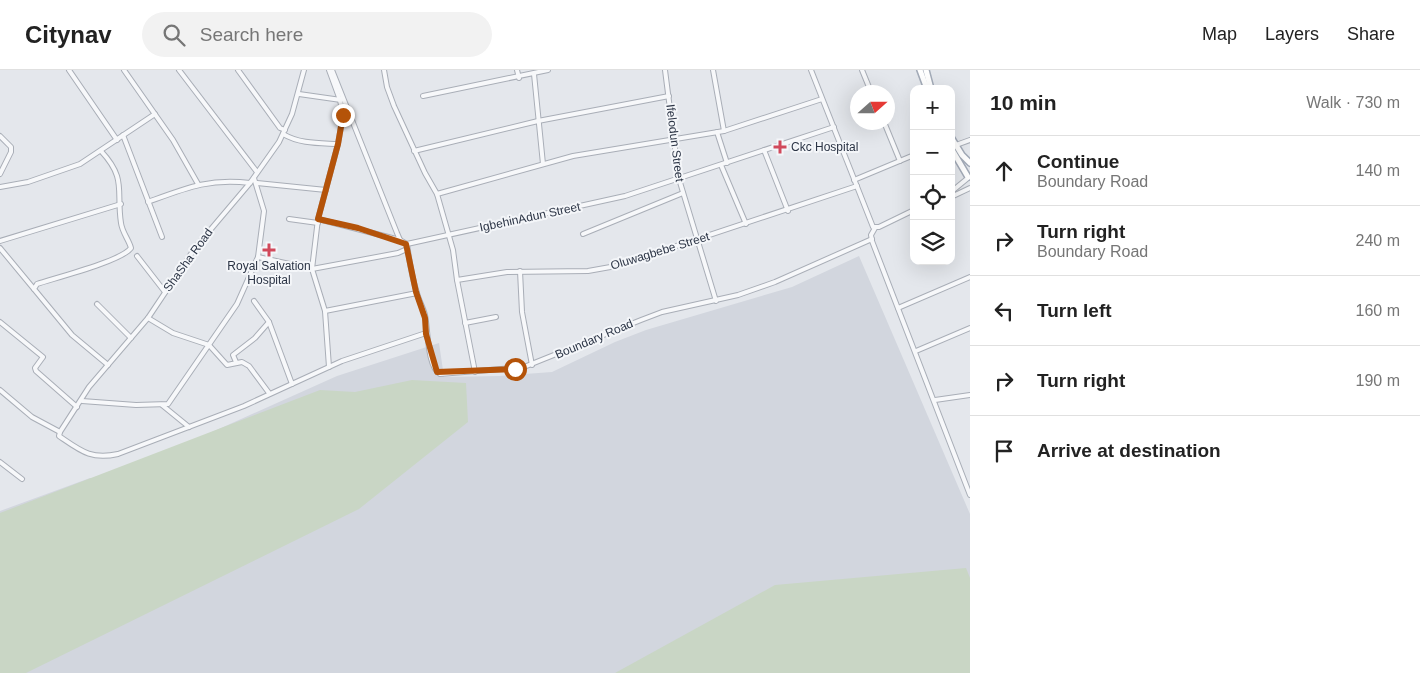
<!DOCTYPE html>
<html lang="en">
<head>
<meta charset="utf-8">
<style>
  body { margin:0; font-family:Helvetica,sans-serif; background:#f2f2f2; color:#222 }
  .controls { position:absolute; right:15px; top:15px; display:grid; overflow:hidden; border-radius:10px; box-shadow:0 5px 20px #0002 }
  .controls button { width:45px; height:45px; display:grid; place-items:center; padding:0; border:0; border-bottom:1px solid #e0e0e0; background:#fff; color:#222; font:25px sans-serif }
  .compass { position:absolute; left:850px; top:15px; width:45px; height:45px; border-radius:50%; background:#fff; box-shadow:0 5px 20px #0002; rotate:69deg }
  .stop { position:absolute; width:15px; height:15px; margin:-11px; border:4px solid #b45309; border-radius:50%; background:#fff }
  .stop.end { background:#b45309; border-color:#fff; box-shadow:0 1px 5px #0008 }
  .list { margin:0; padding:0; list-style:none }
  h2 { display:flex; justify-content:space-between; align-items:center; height:65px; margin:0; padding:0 20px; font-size:21px }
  h2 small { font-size:16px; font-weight:400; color:#767676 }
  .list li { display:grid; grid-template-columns:32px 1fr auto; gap:15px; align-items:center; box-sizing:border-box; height:70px; padding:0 20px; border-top:1px solid #e0e0e0 }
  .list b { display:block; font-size:19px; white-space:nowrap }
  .list p { margin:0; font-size:16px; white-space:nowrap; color:#767676 }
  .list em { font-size:16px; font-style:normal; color:#767676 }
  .icon { flex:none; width:28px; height:28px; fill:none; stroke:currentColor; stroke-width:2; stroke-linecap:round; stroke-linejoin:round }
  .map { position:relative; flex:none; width:970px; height:603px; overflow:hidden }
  header { display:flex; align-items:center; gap:30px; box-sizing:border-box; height:70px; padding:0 25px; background:#fff; border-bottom:1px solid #e0e0e0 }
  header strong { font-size:24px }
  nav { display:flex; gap:28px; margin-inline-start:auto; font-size:18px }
  .search { width:350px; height:45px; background:#f2f2f2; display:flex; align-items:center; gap:12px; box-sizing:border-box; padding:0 18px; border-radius:28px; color:#767676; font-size:19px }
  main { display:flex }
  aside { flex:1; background:#fff }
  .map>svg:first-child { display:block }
</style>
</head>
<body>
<header>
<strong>Citynav</strong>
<div class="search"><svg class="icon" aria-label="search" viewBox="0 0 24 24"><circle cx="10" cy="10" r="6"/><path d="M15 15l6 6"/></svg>Search here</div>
<nav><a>Map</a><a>Layers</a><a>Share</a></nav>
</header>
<main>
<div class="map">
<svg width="970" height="603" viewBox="0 0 970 603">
  <rect width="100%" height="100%" fill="#e4e7ec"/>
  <polygon fill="#d2d6de" points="859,186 970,444 970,603 0,603 0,441 90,408 95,408 210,363 337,306 439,273 444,307 499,306 552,302 615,272 646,260 792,217"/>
  <g fill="#c9d6c5">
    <polygon points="412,310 466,313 468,352 359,439 26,603 0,603 0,443 320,320 355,322"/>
    <polygon points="966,498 970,508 970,603 615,603 775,515"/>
  </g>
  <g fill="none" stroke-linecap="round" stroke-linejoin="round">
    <g stroke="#a9aeb7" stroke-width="6">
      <g id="minor">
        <polyline points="69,0 117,70"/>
        <polyline points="124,0 173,70 198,114"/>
        <polyline points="179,0 257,102"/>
        <polyline points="238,0 280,58 285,60"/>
        <polyline points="329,0 340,30 343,45 338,74 318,149 312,199 325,241 329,297"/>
        <polyline points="332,0 397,163 400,170 407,174 625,126 834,57"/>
        <polyline points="384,0 387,17 394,36 425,103 437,124 453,180 457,210 475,302"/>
        <polyline points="517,0 519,8"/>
        <polyline points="665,0 679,109 716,231"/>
        <polyline points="713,0 724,61"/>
        <polyline points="811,0 873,157 879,157 914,140"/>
        <polyline points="862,0 871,22"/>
        <polyline points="534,4 543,94"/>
        <polyline points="299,24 341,30"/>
        <polyline points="423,26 548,0"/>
        <polyline points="884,52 900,91"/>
        <polyline points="717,62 727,93"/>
        <path d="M283,64C300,74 319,73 338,74"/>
        <polyline points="123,65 162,167"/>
        <polyline points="0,66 11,77 11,82 0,104"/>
        <polyline points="956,75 970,70"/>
        <polyline points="764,80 788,141"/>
        <path d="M101,81C127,109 116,120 121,153C122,162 129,170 131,178C122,191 55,208 37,214L34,219L72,265L108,295"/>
        <polyline points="414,81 538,51 669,26"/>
        <polyline points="721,95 746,154"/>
        <polyline points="854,110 914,85"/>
        <polyline points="257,113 326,120"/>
        <polyline points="0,117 28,112 80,94 155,44"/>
        <polyline points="951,122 968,108"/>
        <polyline points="437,124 573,86 724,61 822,29"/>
        <polyline points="951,127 970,118"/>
        <path d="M148,132C186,118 209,108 250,113"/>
        <polyline points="289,149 318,153"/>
        <polyline points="318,149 400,170"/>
        <polyline points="875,158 871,165 872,171 970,425"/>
        <polyline points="583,164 683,123"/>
        <polyline points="0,171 121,134"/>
        <path d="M407,174C409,189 412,208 417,223C419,231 423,237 425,245C428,258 427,297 440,304L524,297L641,250L662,242L738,225L775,212L872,169"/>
        <polyline points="0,178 34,219"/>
        <polyline points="137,186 165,222"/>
        <polyline points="258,187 312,199 398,183 407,179"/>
        <polyline points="520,201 522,242 532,295"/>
        <polyline points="457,210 507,202 588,201 616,196 857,116"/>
        <polyline points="254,231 269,252 292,314"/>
        <polyline points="97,234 131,268"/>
        <polyline points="898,238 970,207"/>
        <polyline points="325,241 417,223"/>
        <polyline points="148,248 173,263 209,275 227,295 242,292 249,296 269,323"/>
        <polyline points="0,252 43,287 35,298 36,301 77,337"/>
        <polyline points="465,253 496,247"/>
        <polyline points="916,281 970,258"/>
        <polyline points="236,292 233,285 255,268 269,252"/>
        <polyline points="0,320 32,347 60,362 89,317 148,248 195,178 250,113 279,72 292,44 304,0"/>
        <polyline points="935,330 970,325"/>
        <polyline points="82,331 136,335 168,334 237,234 258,187 264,141 254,108"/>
        <polyline points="162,335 189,357"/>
        <path d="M60,362L59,366C81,381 91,390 118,384L244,336L342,291L426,263"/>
        <polyline points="0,392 22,409"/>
      </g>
    </g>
    <g stroke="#a3abb8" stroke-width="8">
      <g id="major">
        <polyline points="920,0 927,19"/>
        <polyline points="926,0 931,19"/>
        <polyline points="951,67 962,85 970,93"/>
        <polyline points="951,78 968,107"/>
      </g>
    </g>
    <use href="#minor" stroke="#f7f8fa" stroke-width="4"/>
    <use href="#major" stroke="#fff" stroke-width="5"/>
  </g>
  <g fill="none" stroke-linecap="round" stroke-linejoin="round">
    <polyline stroke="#b45309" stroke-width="6" points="343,45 338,74 318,149 358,158 406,174 416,222 425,248 426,264 437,302 515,299"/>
  </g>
  <g fill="#d1495b" stroke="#f4f6f9" stroke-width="2">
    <path d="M777.5 69.5h5v5h5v5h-5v5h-5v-5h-5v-5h5z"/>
    <path d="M266.5 172.5h5v5h5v5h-5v5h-5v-5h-5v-5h5z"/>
  </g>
  <g text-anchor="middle" stroke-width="4" stroke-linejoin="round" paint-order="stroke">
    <g font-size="12" fill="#2b3445" stroke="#f4f6f9">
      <text transform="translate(675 73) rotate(83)" y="4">Ifelodun Street</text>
      <text transform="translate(530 147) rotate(-12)" y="4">IgbehinAdun Street</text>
      <text transform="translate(660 181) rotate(-17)" y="4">Oluwagbebe Street</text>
      <text transform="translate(188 190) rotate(-54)" y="4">ShaSha Road</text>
      <text transform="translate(594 269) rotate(-23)" y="4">Boundary Road</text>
    </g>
    <g font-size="12" fill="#2b3445" stroke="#f4f6f9" text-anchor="start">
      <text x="791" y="81">Ckc Hospital</text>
      <text x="269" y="200" text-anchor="middle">Royal Salvation<tspan x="269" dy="14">Hospital</tspan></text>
    </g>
  </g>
</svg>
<div class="controls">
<button>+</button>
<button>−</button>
<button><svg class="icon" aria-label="locate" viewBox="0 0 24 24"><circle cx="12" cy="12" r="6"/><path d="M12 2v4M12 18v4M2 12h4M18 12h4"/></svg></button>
<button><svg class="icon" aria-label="layers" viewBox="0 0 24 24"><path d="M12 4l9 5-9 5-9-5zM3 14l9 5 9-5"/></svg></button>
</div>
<svg class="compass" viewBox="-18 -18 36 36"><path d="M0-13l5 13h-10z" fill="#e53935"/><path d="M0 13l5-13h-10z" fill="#767676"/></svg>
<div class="stop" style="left:515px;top:299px"></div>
<div class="stop end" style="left:343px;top:45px"></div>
</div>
<aside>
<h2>10 min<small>Walk · 730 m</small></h2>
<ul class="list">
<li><svg class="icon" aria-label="ahead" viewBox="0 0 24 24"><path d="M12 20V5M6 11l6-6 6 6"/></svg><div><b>Continue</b><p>Boundary Road</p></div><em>140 m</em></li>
<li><svg class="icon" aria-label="right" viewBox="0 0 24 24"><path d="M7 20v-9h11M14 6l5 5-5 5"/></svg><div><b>Turn right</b><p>Boundary Road</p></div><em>240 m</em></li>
<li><svg class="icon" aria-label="left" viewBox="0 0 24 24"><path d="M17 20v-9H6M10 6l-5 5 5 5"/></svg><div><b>Turn left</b></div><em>160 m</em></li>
<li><svg class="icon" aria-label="right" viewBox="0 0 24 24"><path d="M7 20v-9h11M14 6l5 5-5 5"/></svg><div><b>Turn right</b></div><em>190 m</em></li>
<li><svg class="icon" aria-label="arrive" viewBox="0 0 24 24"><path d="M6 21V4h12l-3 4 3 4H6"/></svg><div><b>Arrive at destination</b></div></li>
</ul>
</aside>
</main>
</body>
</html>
